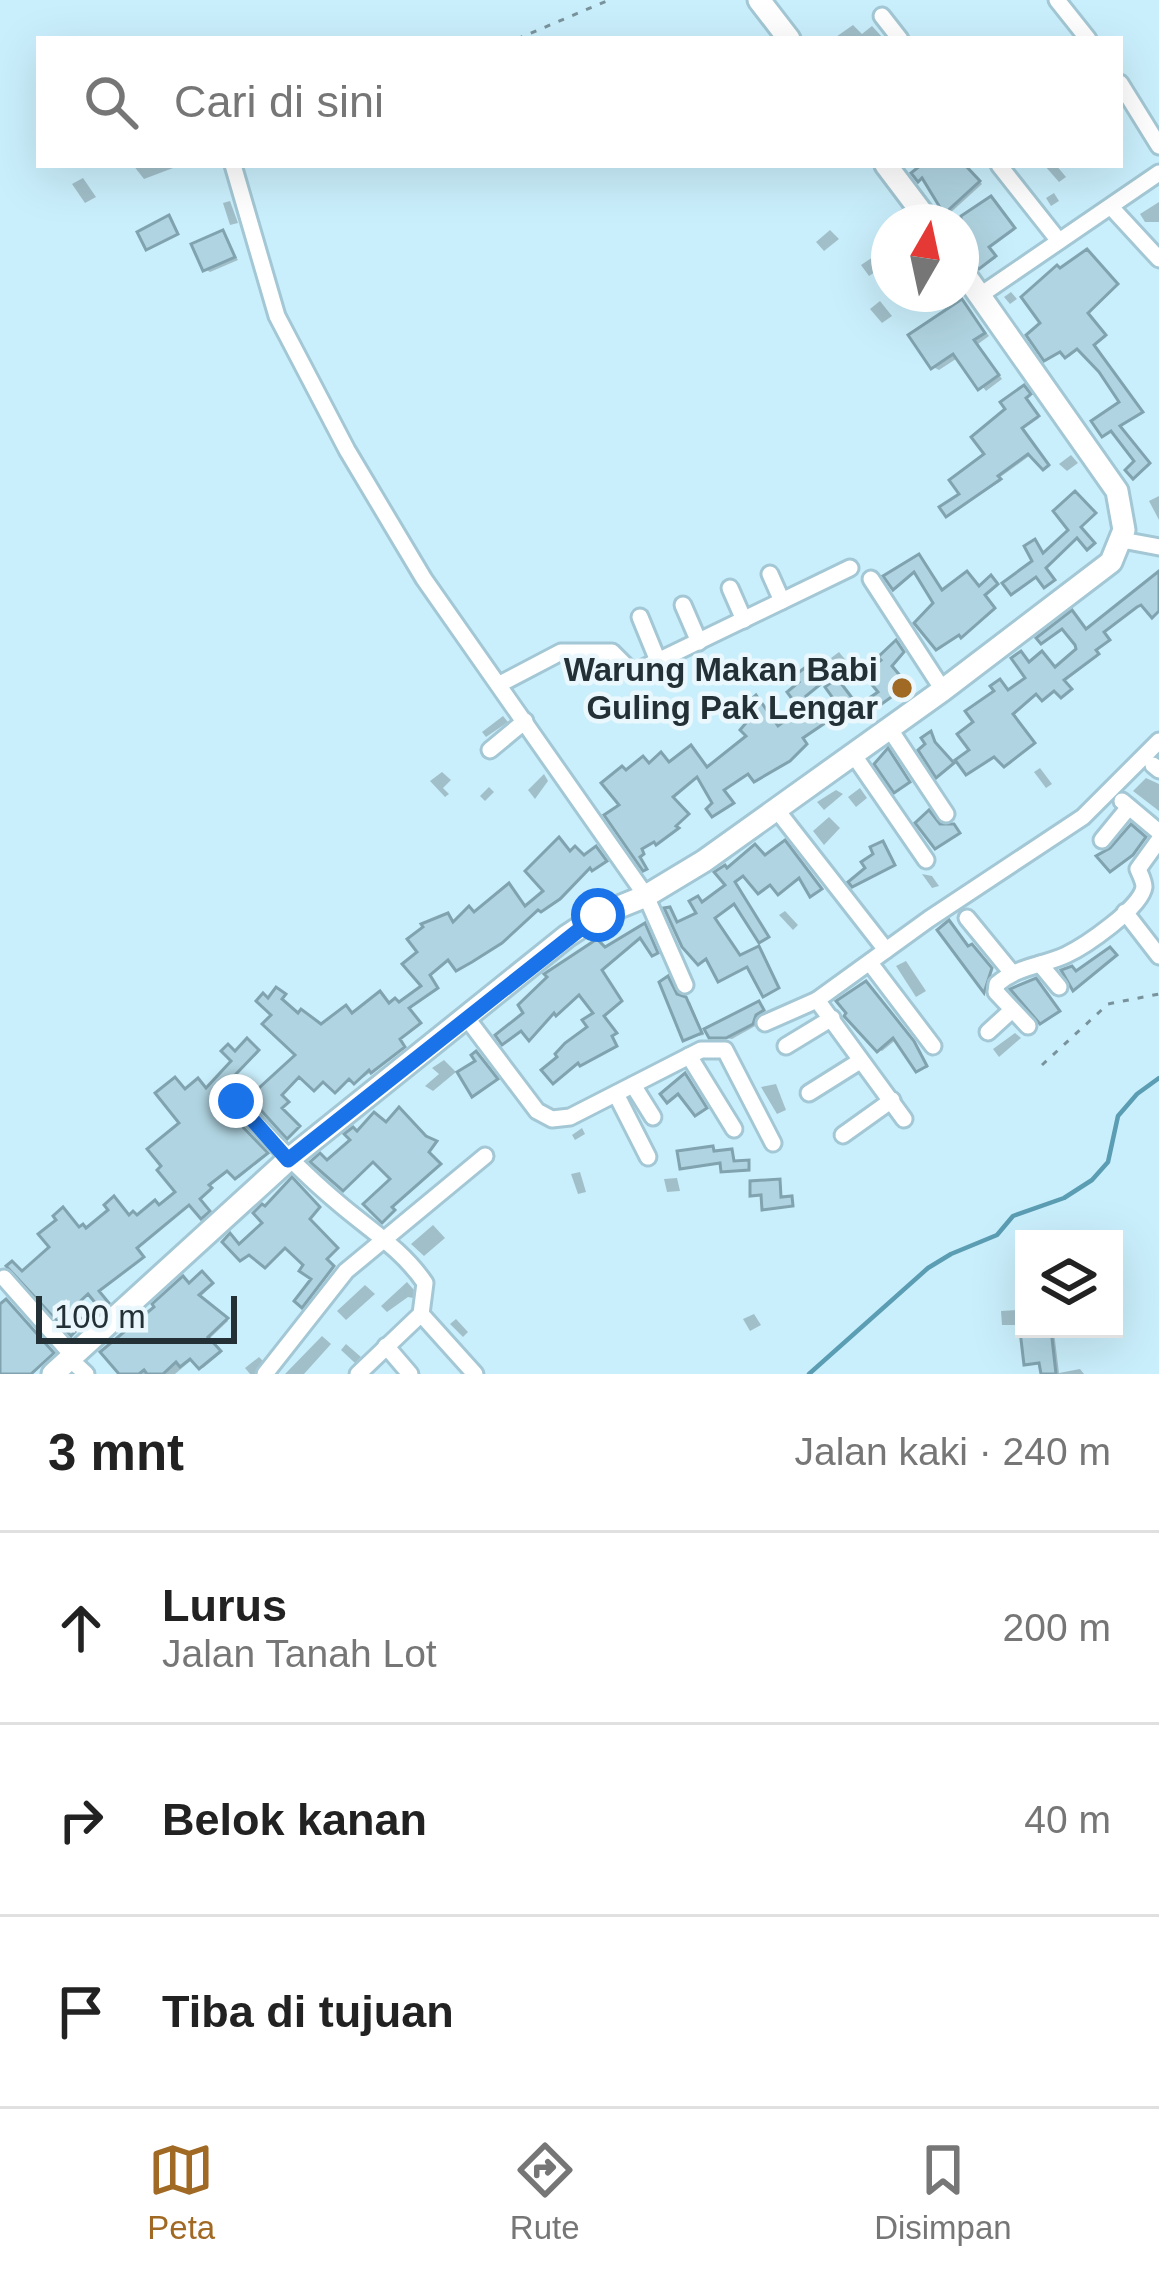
<!DOCTYPE html>
<html lang="id">
<head>
<meta charset="utf-8">
<style>
  body { margin:0; font-family:Helvetica,sans-serif; background:#f2f2f2; color:#222 }
  .controls { position:absolute; right:36px; bottom:36px; display:grid; overflow:hidden; border-radius:0px; box-shadow:0 12px 48px #0002 }
  .controls button { width:108px; height:108px; display:grid; place-items:center; padding:0; border:0; border-bottom:3px solid #e0e0e0; background:#fff; color:#222; font:60px sans-serif }
  .compass { position:absolute; left:871px; top:204px; width:108px; height:108px; border-radius:50%; background:#fff; box-shadow:0 12px 48px #0002; rotate:9deg }
  .scale { position:absolute; left:36px; bottom:30px; width:201px; box-sizing:border-box; padding-left:12px; border:6px solid #233136; border-top:0; font-size:33px; line-height:42px; white-space:nowrap; color:#233136; -webkit-text-stroke:9px #eaf8fd; paint-order:stroke }
  .stop { position:absolute; width:36px; height:36px; margin:-27px; border:9px solid #1a73e8; border-radius:50%; background:#fff }
  .stop.end { background:#1a73e8; border-color:#fff; box-shadow:0 3px 12px #0008 }
  .list { margin:0; padding:0; list-style:none }
  h2 { display:flex; justify-content:space-between; align-items:center; height:156px; margin:0; padding:0 48px; font-size:51px }
  h2 small { font-size:39px; font-weight:400; color:#767676 }
  .list li { display:grid; grid-template-columns:78px 1fr auto; gap:36px; align-items:center; box-sizing:border-box; height:192px; padding:0 48px; border-top:3px solid #e0e0e0 }
  .list b { display:block; font-size:45px; white-space:nowrap }
  .list p { margin:0; font-size:39px; white-space:nowrap; color:#767676 }
  .list em { font-size:39px; font-style:normal; color:#767676 }
  .icon { flex:none; width:66px; height:66px; fill:none; stroke:currentColor; stroke-width:2; stroke-linecap:round; stroke-linejoin:round }
  .map { position:relative; flex:none; width:1159px; height:1374px; overflow:hidden }
  .search { position:absolute; background:#fff; box-shadow:0 12px 48px #0002; left:36px; right:36px; top:36px; height:132px; display:flex; align-items:center; gap:30px; box-sizing:border-box; padding:0 42px; border-radius:0px; color:#767676; font-size:45px }
  .sheet { height:732px; background:#fff }
  nav { display:flex; justify-content:space-around; align-items:center; box-sizing:border-box; height:168px; border-top:3px solid #e0e0e0; background:#fff; font-size:33px; color:#767676 }
  nav a { display:grid; justify-items:center; gap:6px }
  nav .on { color:#a06924 }
  .map>svg:first-child { display:block }
</style>
</head>
<body>
<div class="map">
<svg width="1159" height="1374" viewBox="0 0 1159 1374">
  <rect width="100%" height="100%" fill="#caeffc"/>
  <g fill="#0003">
    <polygon points="853,25 862,34 872,26 883,38 833,39"/>
    <polygon points="133,165 181,165 144,179"/>
    <polygon points="927,165 965,165 982,184 949,214 926,179 920,180"/>
    <polygon points="1056,165 1066,177 1059,182 1045,166"/>
    <polygon points="83,178 96,197 85,203 72,184"/>
    <polygon points="1054,193 1059,201 1051,206 1046,198"/>
    <polygon points="991,200 1015,230 989,249 996,258 983,267 958,222"/>
    <polygon points="230,201 238,223 230,225 223,203"/>
    <polygon points="1159,202 1159,222 1145,222 1140,214"/>
    <polygon points="830,230 839,239 824,251 816,242"/>
    <polygon points="222,233 238,260 210,272 205,269"/>
    <polygon points="879,253 889,256 889,263 869,276 861,265"/>
    <polygon points="1089,254 1117,286 1088,315 1106,337 1093,347 1142,413 1119,427 1150,465 1136,477 1129,470 1138,461 1114,430 1104,435 1124,403 1080,348 1069,357 1063,351 1046,358 1044,324 1060,272"/>
    <polygon points="1011,292 1017,299 1010,304 1004,297"/>
    <polygon points="880,301 892,316 882,323 870,309"/>
    <polygon points="962,302 989,336 978,344 1002,379 986,391 959,357 939,370 933,367"/>
    <polygon points="1027,391 1031,396 1026,400 1039,418 1022,430 1050,468 1032,454 999,478 1001,481 948,514"/>
    <polygon points="1071,455 1078,463 1067,471 1059,464"/>
    <polygon points="1159,496 1159,520 1149,501"/>
    <polygon points="919,558 943,593 980,589 991,579 998,586 985,597 995,610 964,636 961,634 940,649 918,623 937,604 917,571 896,589 888,577"/>
    <polygon points="1159,575 1159,612 1155,616 1144,605 1139,606 1104,633 1109,641 1095,651 1098,656 1064,682 1071,690 1064,696 1057,689 1045,699 1039,693 1013,716 1034,744 1007,766 997,756 968,772 973,750 1009,694 1029,679 1030,666 1056,670 1081,649 1073,614 1087,632"/>
    <polygon points="839,652 848,663 841,669 831,658"/>
    <polygon points="503,716 508,722 486,737 482,732"/>
    <polygon points="1040,768 1052,784 1046,788 1034,772"/>
    <polygon points="442,772 451,780 443,788 449,794 445,797 430,781"/>
    <polygon points="544,774 548,781 535,799 528,790"/>
    <polygon points="1146,778 1159,784 1159,811 1133,791"/>
    <polygon points="489,787 494,792 485,801 480,796"/>
    <polygon points="860,788 867,798 856,807 848,797"/>
    <polygon points="836,790 843,794 824,810 817,802"/>
    <polygon points="829,817 840,828 824,845 813,831"/>
    <polygon points="786,844 821,891 812,895 801,877 782,893 773,884 761,893 746,875 734,883 768,938 761,941 737,903 715,919 740,958 760,950 779,989 766,995 750,966 721,980 708,958 702,963 687,950 678,925 701,914 703,905 729,886 728,872 765,858"/>
    <polygon points="598,850 606,862 595,869 592,867 562,899 544,911 540,909 503,943 460,969 451,958 429,976 438,989 408,1009 420,1024 400,1040 403,1049 357,1082 352,1077 338,1092 325,1080 316,1089 301,1075 281,1097 288,1103 281,1110 299,1128 290,1137 253,1098 300,1055 269,1002 277,991 285,996 282,1001 299,1017 321,1028 400,1005 425,987 406,964 454,925 475,915 526,909 548,891 570,854 584,858"/>
    <polygon points="922,874 932,876 939,886 932,888"/>
    <polygon points="785,911 798,925 793,930 779,915"/>
    <polygon points="646,927 657,953 643,937 602,971 621,1003 603,1018 616,1034 612,1036 616,1047 584,1065 581,1061 556,1082 545,1070 591,1028 598,1014 582,994 560,1014 556,1011 532,1039 524,1030 508,1042 499,1035 605,951"/>
    <polygon points="906,961 926,991 916,997 896,966"/>
    <polygon points="668,980 680,998 690,1002 704,1035 686,1038"/>
    <polygon points="869,987 917,1046 928,1068 918,1069 897,1039 882,1051 879,1049"/>
    <polygon points="759,1004 766,1013 757,1025 732,1039 711,1036"/>
    <polygon points="1015,1033 1021,1038 999,1057 993,1049"/>
    <polygon points="247,1042 259,1052 216,1096 210,1088"/>
    <polygon points="444,1060 456,1072 433,1091 425,1086 439,1074 432,1068"/>
    <polygon points="776,1084 786,1110 777,1114 761,1087"/>
    <polygon points="186,1092 215,1100 267,1155 239,1178 230,1170 209,1187 212,1190 200,1201 210,1213 204,1218 192,1204 136,1250 143,1258 98,1293 109,1305 105,1308 91,1293 71,1311 84,1324 75,1334 10,1266 23,1275 80,1230 137,1218 160,1208 179,1193"/>
    <polygon points="582,1128 585,1134 575,1140 572,1135"/>
    <polygon points="580,1172 586,1192 578,1194 571,1174"/>
    <polygon points="677,1178 680,1191 667,1192 664,1179"/>
    <polygon points="292,1181 319,1209 309,1221 337,1250 326,1261 334,1268 304,1306 298,1301 316,1278 288,1247 268,1266 251,1253 242,1259 240,1247 266,1223 266,1209"/>
    <polygon points="433,1225 445,1238 424,1256 411,1244"/>
    <polygon points="204,1276 213,1285 199,1298 228,1321 209,1339 221,1353 203,1368 194,1358 175,1374 123,1374 190,1286"/>
    <polygon points="407,1282 414,1290 413,1298 408,1297 387,1312 381,1306"/>
    <polygon points="365,1285 375,1294 346,1320 337,1311"/>
    <polygon points="1017,1310 1021,1325 1002,1325 1001,1311"/>
    <polygon points="754,1314 761,1325 750,1331 743,1319"/>
    <polygon points="456,1319 468,1332 463,1337 450,1324"/>
    <polygon points="1050,1330 1054,1332 1059,1373 1080,1369 1084,1374 1044,1374 1042,1364 1027,1363"/>
    <polygon points="322,1336 331,1344 304,1374 285,1374"/>
    <polygon points="346,1344 361,1357 355,1363 341,1350"/>
    <polygon points="259,1357 263,1361 256,1374 250,1374 245,1368"/>
  </g>
  <g fill="none" stroke-linecap="round" stroke-linejoin="round">
    <polyline stroke="#5b9db3" stroke-width="4.5" points="809,1374 928,1268 951,1254 997,1235 1013,1216 1064,1198 1092,1180 1108,1162 1118,1116 1137,1094 1159,1078"/>
  </g>
  <g fill="#b0d4e1" stroke="#81a3b0" stroke-width="3">
    <polygon points="921,165 965,165 980,181 944,214 922,178 918,182 911,173"/>
    <polygon points="991,196 1015,228 989,247 996,256 979,269 961,249 961,216"/>
    <polygon points="169,215 178,234 146,250 137,232"/>
    <polygon points="223,230 235,257 203,271 191,244"/>
    <polygon points="1087,249 1118,284 1088,313 1106,335 1094,345 1143,412 1120,426 1150,463 1133,479 1125,470 1134,461 1111,431 1102,437 1091,421 1119,402 1099,372 1077,349 1065,358 1060,352 1044,361 1026,335 1040,323 1021,297 1057,265 1060,268"/>
    <polygon points="962,299 985,333 974,340 999,375 978,390 953,354 931,369 908,335"/>
    <polygon points="1024,385 1031,394 1026,398 1039,416 1022,428 1049,465 1043,470 1028,454 998,476 1001,479 946,517 939,507 959,494 949,480 984,454 971,437 1005,409 1000,402"/>
    <polygon points="1075,491 1096,513 1081,527 1095,543 1087,550 1077,538 1046,568 1055,580 1044,588 1036,577 1011,595 1002,583 1032,561 1024,546 1035,539 1043,553 1068,530 1053,511"/>
    <polygon points="919,554 942,590 967,571 979,586 991,575 998,584 985,595 995,608 961,638 959,635 936,650 914,623 933,603 914,572 893,590 883,576"/>
    <polygon points="1159,571 1159,611 1152,618 1141,605 1137,607 1104,632 1110,640 1096,650 1099,654 1064,680 1072,689 1061,698 1054,691 1042,701 1036,694 1013,714 1035,743 1004,767 994,757 966,775 955,760 969,750 957,734 973,722 965,711 994,691 990,686 1000,679 1008,690 1025,678 1011,658 1021,651 1029,662 1042,651 1055,667 1076,649 1075,645 1062,629 1041,644 1036,638 1072,610 1086,629"/>
    <polygon points="896,640 904,652 892,666 902,678 899,681 904,688 872,711 865,701 878,692 863,674 881,660 878,657"/>
    <polygon points="807,666 822,683 806,696 825,723 803,738 807,744 790,761 754,782 748,774 724,790 734,803 712,817 706,809 712,803 697,777 673,797 689,814 676,826 679,828 656,845 654,842 642,849 644,854 640,857 647,869 643,871 604,815 619,805 601,783 622,766 626,770 643,756 649,763 661,752 669,762 691,745 707,767 746,736 740,730 746,723 737,712 756,695 778,726 800,710 787,692 799,682 794,676"/>
    <polygon points="837,678 859,707 834,727 828,717 840,708 825,687"/>
    <polygon points="931,731 935,742 954,763 936,778 918,750 925,744 921,738"/>
    <polygon points="888,748 910,782 894,793 874,764"/>
    <polygon points="929,810 940,824 954,824 960,833 935,849 915,823"/>
    <polygon points="1131,824 1146,837 1133,855 1110,872 1096,856 1110,848"/>
    <polygon points="559,837 570,851 575,846 584,855 596,846 607,861 592,871 590,868 560,899 541,912 538,910 502,943 472,962 456,971 448,960 430,975 438,988 409,1008 421,1023 400,1039 405,1047 371,1073 369,1070 354,1084 349,1079 335,1093 323,1082 314,1091 299,1077 282,1095 289,1102 282,1108 300,1126 287,1139 249,1097 295,1055 262,1024 271,1015 256,1001 263,993 268,998 276,987 286,994 282,999 298,1013 301,1009 321,1024 346,1005 352,1013 380,991 389,1003 395,998 399,1002 421,986 402,964 417,952 407,939 423,927 421,924 448,913 453,922 469,906 474,912 509,883 525,906 543,891 525,871"/>
    <polygon points="785,840 822,889 810,897 799,878 778,895 770,885 758,894 743,876 735,882 769,937 759,943 734,904 715,918 740,955 759,946 779,988 763,997 747,967 718,982 706,959 698,965 682,947 664,908 670,907 677,922 696,913 689,901 698,896 702,902 725,885 714,872 725,865 727,868 755,844 765,855"/>
    <polygon points="883,841 895,865 852,887 848,882 865,868 861,862 873,854 870,847"/>
    <polygon points="949,920 968,946 972,944 992,968 984,993 937,930"/>
    <polygon points="645,923 658,953 652,956 640,938 602,970 622,1001 604,1016 617,1033 612,1036 617,1046 580,1066 578,1063 553,1084 541,1070 557,1057 555,1054 565,1043 587,1027 582,1020 593,1013 579,995 556,1016 554,1013 529,1041 521,1031 502,1045 495,1035 523,1013 518,1005 547,977 544,974 597,939 605,947"/>
    <polygon points="1110,947 1117,955 1073,991 1061,970 1072,966 1076,971"/>
    <polygon points="668,976 677,994 686,997 702,1033 683,1041 659,982"/>
    <polygon points="1036,978 1060,1011 1040,1024 1010,989"/>
    <polygon points="866,981 914,1041 927,1066 916,1072 893,1038 877,1052 844,1016 846,1013 836,1001"/>
    <polygon points="759,1001 764,1010 756,1015 753,1024 726,1038 709,1038 704,1029"/>
    <polygon points="247,1038 259,1050 214,1097 268,1153 235,1179 227,1171 209,1185 212,1188 200,1199 210,1211 201,1219 189,1205 137,1248 144,1257 99,1291 109,1303 101,1310 88,1294 72,1309 84,1322 71,1336 6,1266 12,1261 22,1271 49,1247 38,1234 56,1220 53,1216 63,1207 79,1227 83,1224 86,1228 108,1210 104,1205 114,1196 129,1215 133,1211 137,1215 155,1200 159,1205 175,1192 157,1170 161,1166 147,1149 179,1123 155,1093 175,1077 185,1089 198,1078 206,1088 231,1061 221,1051 228,1044 235,1051"/>
    <polygon points="476,1051 498,1079 472,1097 457,1072 475,1061 471,1055"/>
    <polygon points="685,1073 707,1108 695,1116 678,1094 667,1103 660,1094"/>
    <polygon points="399,1107 426,1136 437,1141 429,1152 441,1164 392,1207 395,1210 382,1223 363,1204 390,1179 373,1162 343,1191 310,1162 320,1153 327,1160 350,1140 344,1134 353,1127 357,1131 374,1112 386,1122"/>
    <polygon points="713,1146 714,1151 732,1149 734,1161 749,1160 749,1170 721,1172 720,1163 680,1169 677,1151"/>
    <polygon points="292,1177 320,1207 310,1219 338,1248 327,1259 334,1266 302,1308 294,1301 311,1279 299,1271 303,1265 285,1248 265,1268 249,1255 240,1261 222,1242 230,1233 239,1244 262,1223 253,1213 262,1204 265,1206"/>
    <polygon points="780,1179 781,1197 792,1196 793,1206 762,1210 761,1195 750,1196 750,1181"/>
    <polygon points="202,1271 213,1283 199,1295 228,1318 208,1337 221,1351 199,1369 190,1359 180,1367 176,1362 163,1374 147,1374 144,1370 139,1374 119,1374 100,1352 154,1307 152,1304 183,1276 189,1283"/>
    <polygon points="6,1299 54,1353 31,1374 0,1374 0,1304"/>
    <polygon points="1051,1329 1056,1374 1041,1374 1039,1363 1024,1365 1020,1331"/>
  </g>
  <g fill="none" stroke-linecap="round" stroke-linejoin="round">
    <g stroke="#a3c7d4" stroke-width="14">
      <g id="service">
        <polyline points="896,222 914,208"/>
        <polyline points="886,246 889,229"/>
      </g>
    </g>
    <g stroke="#a3c7d4" stroke-width="21">
      <g id="minor">
        <polyline points="1057,0 1088,39"/>
        <polyline points="882,16 900,39"/>
        <polyline points="1120,83 1159,146"/>
        <polyline points="233,165 277,316 347,450 424,579 646,896 685,985"/>
        <polyline points="999,165 1059,241"/>
        <polyline points="1111,207 1159,259"/>
        <polyline points="979,296 1159,173"/>
        <polyline points="1122,540 1159,547"/>
        <polyline points="770,574 782,601"/>
        <polyline points="871,579 943,690"/>
        <polyline points="730,588 744,620"/>
        <polyline points="683,605 699,642"/>
        <polyline points="640,617 658,661"/>
        <polyline points="500,684 561,652 612,652 633,673 850,568"/>
        <polyline points="889,728 946,814"/>
        <polyline points="490,750 525,721"/>
        <polyline points="853,754 926,860"/>
        <polyline points="1153,765 1159,770"/>
        <polyline points="1122,801 1159,832"/>
        <polyline points="776,809 886,950"/>
        <polyline points="1102,840 1129,807"/>
        <polyline points="1125,912 1159,956"/>
        <polyline points="967,918 1012,973"/>
        <polyline points="870,963 933,1046"/>
        <polyline points="1040,964 1059,987"/>
        <polyline points="466,1017 537,1111 552,1119 570,1117 701,1050 725,1050 773,1143"/>
        <polyline points="765,1023 817,1000"/>
        <path d="M1028,1026L996,992L997,984C1018,966 1042,966 1066,955C1085,946 1141,908 1144,887C1144,881 1140,874 1138,869L1159,840"/>
        <polyline points="988,1032 1011,1011"/>
        <polyline points="786,1046 832,1018"/>
        <polyline points="689,1056 734,1129"/>
        <polyline points="633,1085 653,1117"/>
        <polyline points="809,1093 860,1061"/>
        <polyline points="616,1094 648,1157"/>
        <path d="M236,1101C268,1137 299,1170 336,1201C367,1228 402,1249 425,1283L421,1314L358,1374"/>
        <polyline points="904,1119 817,1000 929,919 1083,817 1159,741"/>
        <polyline points="843,1135 892,1100"/>
        <polyline points="4,1278 73,1356"/>
        <polyline points="421,1314 475,1374"/>
        <polyline points="386,1346 410,1374"/>
        <polyline points="70,1359 86,1374"/>
        <polyline points="265,1374 346,1271 485,1156"/>
      </g>
    </g>
    <g stroke="#a3c7d4" stroke-width="27">
      <g id="secondary">
        <polyline points="759,0 789,39"/>
        <polyline points="886,165 929,222"/>
        <polyline points="53,1374 288,1160 567,936 599,915 646,896 704,861 943,690 1111,562 1124,530 1117,491 961,269"/>
      </g>
    </g>
    <g stroke="#79939c" stroke-width="3" stroke-dasharray="6 9" stroke-linecap="butt">
      <polyline points="517,39 609,0"/>
      <polyline points="1042,1065 1108,1004 1159,994"/>
    </g>
    <use href="#service" stroke="#fff" stroke-width="8"/>
    <use href="#minor" stroke="#fff" stroke-width="15"/>
    <use href="#secondary" stroke="#fff" stroke-width="21"/>
  </g>
  <g fill="none" stroke-linecap="round" stroke-linejoin="round">
    <polyline stroke="#1a73e8" stroke-width="15" points="236,1101 288,1160 598,915"/>
  </g>
  <circle fill="#a06924" stroke="#eaf8fd" stroke-width="4.5" cx="902" cy="688" r="12"/>
  <g text-anchor="middle" stroke-width="9" stroke-linejoin="round" paint-order="stroke">
    <g font-size="33" font-weight="bold" fill="#233136" stroke="#eaf8fd" text-anchor="end">
      <text x="878" y="681">Warung Makan Babi<tspan x="878" dy="38">Guling Pak Lengar</tspan></text>
    </g>
  </g>
</svg>
<div class="controls">
<button><svg class="icon" aria-label="layers" viewBox="0 0 24 24"><path d="M12 4l9 5-9 5-9-5zM3 14l9 5 9-5"/></svg></button>
</div>
<svg class="compass" viewBox="-18 -18 36 36"><path d="M0-13l5 13h-10z" fill="#e53935"/><path d="M0 13l5-13h-10z" fill="#767676"/></svg>
<div class="scale">100 m</div>
<div class="stop" style="left:598px;top:915px"></div>
<div class="stop end" style="left:236px;top:1101px"></div>
<div class="search"><svg class="icon" aria-label="search" viewBox="0 0 24 24"><circle cx="10" cy="10" r="6"/><path d="M15 15l6 6"/></svg>Cari di sini</div>
</div>
<section class="sheet">
<h2>3 mnt<small>Jalan kaki · 240 m</small></h2>
<ul class="list">
<li><svg class="icon" aria-label="ahead" viewBox="0 0 24 24"><path d="M12 20V5M6 11l6-6 6 6"/></svg><div><b>Lurus</b><p>Jalan Tanah Lot</p></div><em>200 m</em></li>
<li><svg class="icon" aria-label="right" viewBox="0 0 24 24"><path d="M7 20v-9h11M14 6l5 5-5 5"/></svg><div><b>Belok kanan</b></div><em>40 m</em></li>
<li><svg class="icon" aria-label="arrive" viewBox="0 0 24 24"><path d="M6 21V4h12l-3 4 3 4H6"/></svg><div><b>Tiba di tujuan</b></div></li>
</ul>
</section>
<nav>
<a class="on"><svg class="icon" aria-label="map" viewBox="0 0 24 24"><path d="M3 6l6-2 6 2 6-2v14l-6 2-6-2-6 2zM9 4v14M15 6v14"/></svg>Peta</a>
<a><svg class="icon" aria-label="directions" viewBox="0 0 24 24"><path d="M12 3l9 9-9 9-9-9zM9 14v-3h6M13 9l2 2-2 2"/></svg>Rute</a>
<a><svg class="icon" aria-label="saved" viewBox="0 0 24 24"><path d="M7 4h10v16l-5-4-5 4z"/></svg>Disimpan</a>
</nav>
</body>
</html>
